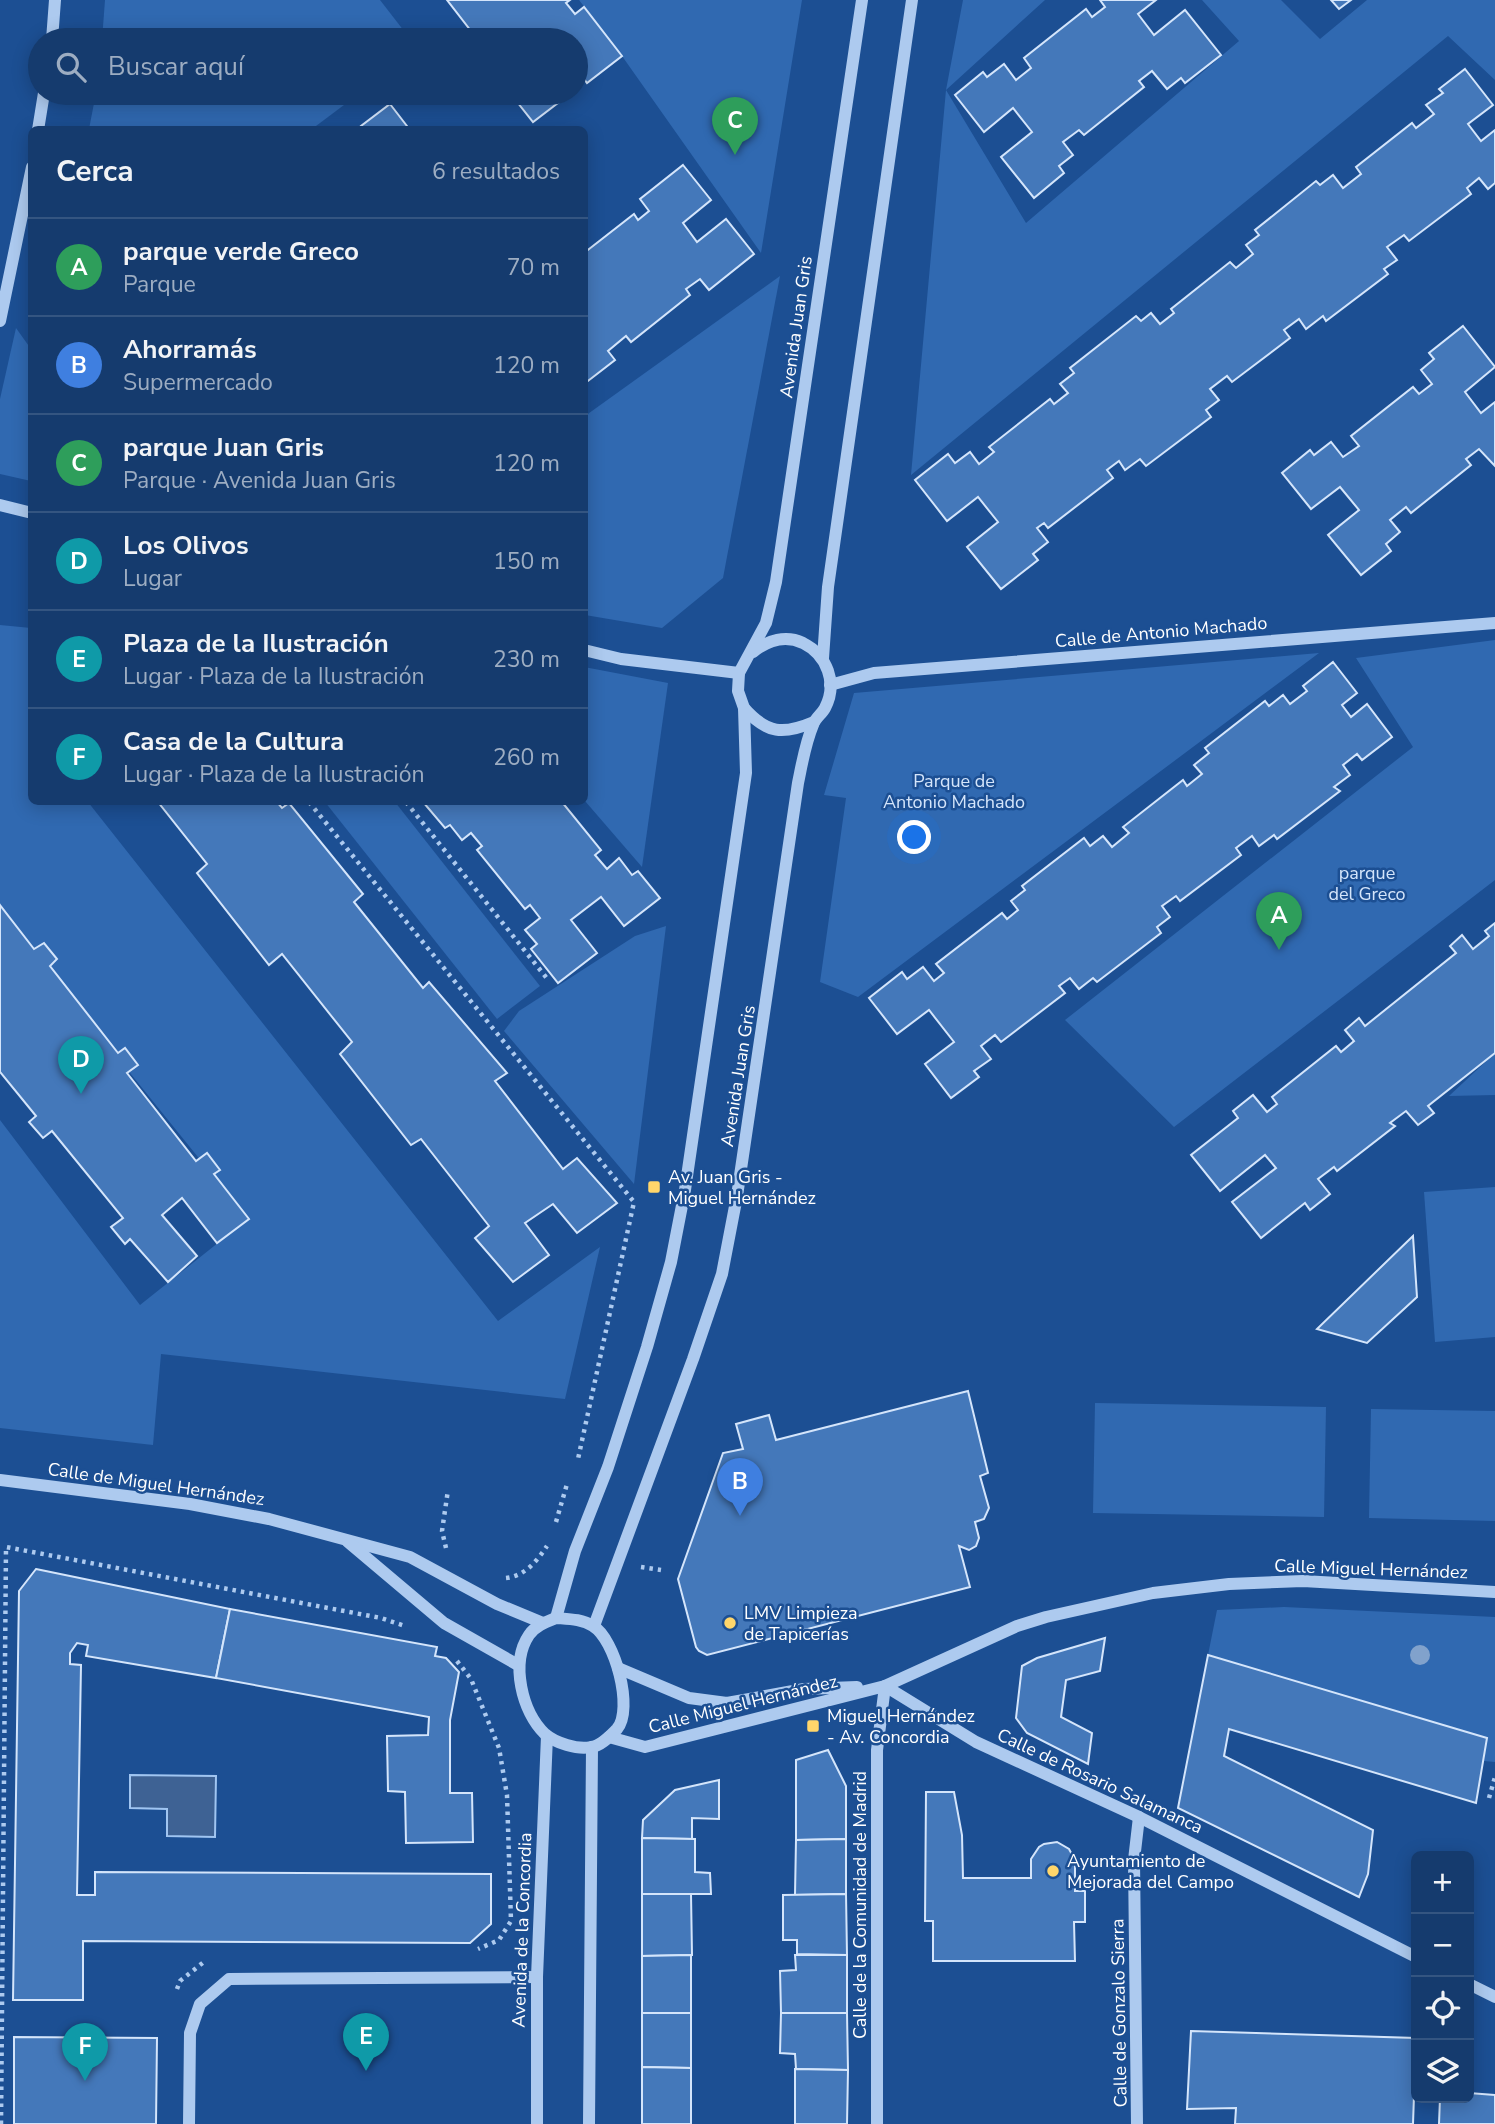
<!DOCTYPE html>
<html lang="es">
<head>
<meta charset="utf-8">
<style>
  body { margin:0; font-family:"Nunito Sans",sans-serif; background:#1e4273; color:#f1f3f6 }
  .controls { position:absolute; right:21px; bottom:21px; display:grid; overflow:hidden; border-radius:10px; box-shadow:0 4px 18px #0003 }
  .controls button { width:63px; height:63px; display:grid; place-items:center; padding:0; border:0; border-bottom:2px solid #345581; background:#153b6e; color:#f1f3f6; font:35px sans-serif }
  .you { position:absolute; left:915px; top:838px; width:24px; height:24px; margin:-18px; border:5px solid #fff; border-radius:50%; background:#1a73e8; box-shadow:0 0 0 10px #1a73e833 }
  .badge { display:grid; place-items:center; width:46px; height:46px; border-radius:50%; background:#8c9099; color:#fff; font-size:23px; font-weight:700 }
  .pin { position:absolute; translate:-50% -58px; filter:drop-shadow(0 2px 4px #0008) }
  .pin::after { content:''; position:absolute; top:37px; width:24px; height:21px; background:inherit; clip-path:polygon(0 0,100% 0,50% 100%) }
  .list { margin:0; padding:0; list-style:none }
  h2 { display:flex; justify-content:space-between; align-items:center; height:91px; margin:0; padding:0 28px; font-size:30px }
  h2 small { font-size:23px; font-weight:400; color:#9dadc2 }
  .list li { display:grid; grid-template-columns:46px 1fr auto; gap:21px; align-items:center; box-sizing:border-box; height:98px; padding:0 28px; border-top:2px solid #345581 }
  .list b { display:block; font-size:26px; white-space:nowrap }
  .list p { margin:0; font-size:23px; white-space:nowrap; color:#9dadc2 }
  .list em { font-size:23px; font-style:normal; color:#9dadc2 }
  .icon { flex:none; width:38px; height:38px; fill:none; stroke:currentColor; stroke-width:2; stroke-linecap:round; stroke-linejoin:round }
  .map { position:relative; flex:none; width:1495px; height:2124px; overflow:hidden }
  .search { position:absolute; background:#153b6e; box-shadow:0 4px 18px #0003; left:28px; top:28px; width:560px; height:77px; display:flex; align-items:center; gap:18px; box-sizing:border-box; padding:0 24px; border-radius:38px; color:#9dadc2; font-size:26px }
  .panel { position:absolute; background:#153b6e; box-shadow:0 4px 18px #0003; left:28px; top:126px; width:560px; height:679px; border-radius:10px }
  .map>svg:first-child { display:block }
</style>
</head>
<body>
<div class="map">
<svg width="1495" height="2124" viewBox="0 0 1495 2124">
  <rect width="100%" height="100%" fill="#1c4f93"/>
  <g fill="#3069b1">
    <polygon points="105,0 380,0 411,40 102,40"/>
    <polygon points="579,0 802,0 761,253 622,56"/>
    <polygon points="963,0 1045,0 946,90 1026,223 1239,41 1202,0 1281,0 1320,39 1367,0 1495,0 1495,80 1448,36 911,475 946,90"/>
    <polygon points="96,93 360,93 312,129 89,129"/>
    <polygon points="780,276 723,578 662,628 585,615 585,416"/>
    <polygon points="16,328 31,349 31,481 0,474 0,399"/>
    <polygon points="0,625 31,628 32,802 88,802 498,1321 600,1247 565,1399 161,1354 153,1445 0,1428 0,1120 140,1305 248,1219 0,912"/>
    <polygon points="1495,640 1495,880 1174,1127 1065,1020 1413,747 1356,658"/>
    <polygon points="1319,653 858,997 820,982 846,798 824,795 854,693"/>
    <polygon points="584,667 668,683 642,867 585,801"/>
    <polygon points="325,802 395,802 540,986 497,1019"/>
    <polygon points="666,926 634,1184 504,1031 519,1011 635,936"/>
    <polygon points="1495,1053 1495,1095 1449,1096"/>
    <polygon points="1495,1187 1495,1337 1435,1342 1424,1192"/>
    <polygon points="1095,1403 1326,1407 1324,1517 1093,1513"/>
    <polygon points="1371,1409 1495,1411 1495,1521 1369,1518"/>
    <polygon points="1284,1607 1495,1617 1495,1762 1484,1761 1487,1738 1208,1655 1217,1610"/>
  </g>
  <polygon fill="#3e6294" stroke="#a0c5f1" stroke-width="2" points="130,1775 216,1776 215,1837 167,1836 167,1809 130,1808"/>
  <g fill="#4478ba" stroke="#d4e5fb" stroke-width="2">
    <polygon points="447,0 570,0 566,3 575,14 584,7 622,56 587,83 576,68 576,40 478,40"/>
    <polygon points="1100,0 1156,0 1138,14 1154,35 1185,10 1221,55 1185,83 1181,78 1167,89 1152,71 1139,81 1144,87 1084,135 1079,130 1063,142 1073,155 1059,166 1064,173 1034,198 1001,157 1032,132 1013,108 984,132 955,95 983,72 987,77 1004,64 1016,80 1031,68 1024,58 1086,9 1092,17 1105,7"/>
    <polygon points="1331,0 1351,0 1339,9"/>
    <polygon points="1465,69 1493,105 1468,124 1481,141 1495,130 1495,183 1488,189 1479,178 1467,188 1471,194 1409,241 1404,235 1387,247 1397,260 1384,269 1388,274 1326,321 1323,316 1306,329 1299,319 1284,330 1290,338 1232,382 1227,376 1210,389 1219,400 1206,410 1211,417 1146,466 1140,459 1125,470 1119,461 1107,470 1113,478 1048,528 1044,523 1037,528 1048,542 1033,554 1038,560 1001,589 967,547 998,522 978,497 947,521 915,480 948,454 955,463 970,452 979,464 994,452 989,447 1050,399 1054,404 1068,393 1060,384 1074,373 1070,368 1136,316 1141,321 1151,313 1160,324 1174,313 1171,309 1230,262 1236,268 1253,254 1246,245 1259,235 1255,230 1316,181 1320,185 1333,175 1343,188 1361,174 1356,167 1412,123 1416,128 1434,114 1426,105 1443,93 1439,89"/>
    <polygon points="510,93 571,93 533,122"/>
    <polygon points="390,104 410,130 364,130 361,126"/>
    <polygon points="683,165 711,200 683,223 697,242 726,219 754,254 709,290 700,279 686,289 690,295 631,342 626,336 608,351 615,360 584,384 584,253 634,214 638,220 649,211 640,199"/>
    <polygon points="1463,326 1495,367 1465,392 1481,413 1495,402 1495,466 1479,449 1466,459 1471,465 1411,513 1406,507 1390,520 1400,532 1386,544 1391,551 1361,575 1328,535 1359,510 1340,487 1311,509 1282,473 1310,450 1314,455 1331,442 1343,457 1359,446 1351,436 1413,387 1419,394 1432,384 1421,370 1434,359 1429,353"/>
    <polygon points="1333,662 1357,693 1342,705 1351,717 1367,704 1392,737 1362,760 1357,754 1343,765 1350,775 1334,787 1340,791 1277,839 1274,835 1259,846 1252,836 1236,848 1241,855 1180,901 1176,896 1162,906 1170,917 1157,927 1161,933 1097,982 1093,978 1079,989 1070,978 1059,986 1065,993 1001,1042 995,1035 981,1046 991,1059 974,1071 979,1077 951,1098 925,1064 954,1042 929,1010 897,1034 869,998 902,972 907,979 923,967 934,981 944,973 936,964 1002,913 1007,919 1018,910 1011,901 1025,890 1022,886 1084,838 1090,846 1103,836 1112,847 1129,833 1123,827 1183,780 1187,786 1202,774 1194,765 1209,753 1205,748 1265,701 1269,706 1283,695 1290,704 1307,691 1303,686"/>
    <polygon points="158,802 277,802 282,808 289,803 363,894 354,902 423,988 429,982 507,1073 495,1081 563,1169 577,1158 617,1203 577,1233 553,1204 525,1223 549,1255 513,1282 475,1238 489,1226 421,1139 411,1145 340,1054 352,1042 282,954 269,965 197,873 207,864"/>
    <polygon points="423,802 562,802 601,850 595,855 607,869 619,858 632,875 638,871 660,898 624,926 601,897 571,920 597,953 558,983 531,949 537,944 525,930 540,918 530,905 525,909 477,850 482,846 471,833 462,840 450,825 445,828"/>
    <polygon points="0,905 34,949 44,943 57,959 50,966 118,1053 125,1048 138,1065 127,1073 196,1161 207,1153 220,1170 214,1174 249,1219 217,1243 182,1198 162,1215 197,1256 168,1282 130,1239 125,1244 111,1227 123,1218 52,1131 43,1138 29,1122 36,1116 0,1072"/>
    <polygon points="1495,923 1495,1053 1428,1106 1434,1113 1418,1125 1406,1111 1390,1123 1395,1126 1337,1171 1334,1167 1318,1179 1330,1194 1310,1210 1305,1203 1261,1238 1232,1202 1276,1168 1265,1155 1220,1191 1191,1155 1238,1118 1233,1111 1253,1095 1267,1112 1277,1104 1272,1097 1336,1046 1341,1052 1354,1041 1345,1030 1359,1018 1365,1026 1456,953 1450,946 1462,935 1473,949 1489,936 1485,931"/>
    <polygon points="1413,1236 1417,1297 1367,1343 1317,1329"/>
    <polygon points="968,1391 988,1473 980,1476 989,1508 984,1519 975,1522 979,1538 976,1546 969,1550 959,1546 970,1587 707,1655 699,1651 696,1647 678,1579 723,1453 743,1449 736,1424 769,1415 776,1440"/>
    <polygon points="36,1569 230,1609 216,1678 86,1656 88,1645 77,1643 70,1653 70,1664 81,1665 77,1895 95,1895 95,1872 491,1874 491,1924 470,1943 83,1941 83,2000 13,2000 19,1591"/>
    <polygon points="230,1609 437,1647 435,1656 446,1658 459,1672 450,1720 450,1793 472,1793 473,1842 406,1843 405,1792 388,1791 387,1736 428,1735 429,1717 216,1678"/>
    <polygon points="1105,1638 1100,1671 1066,1680 1061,1717 1092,1733 1088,1764 1027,1733 1016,1718 1022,1666 1037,1658"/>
    <polygon points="1208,1655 1487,1738 1476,1803 1229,1729 1224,1756 1373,1830 1368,1874 1359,1897 1178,1808"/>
    <polygon points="828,1750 846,1786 846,1839 796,1840 796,1760"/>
    <polygon points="719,1780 719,1819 692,1818 692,1839 642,1838 643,1820 675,1790"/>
    <polygon points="926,1792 954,1792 962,1835 963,1878 1031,1878 1031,1859 1039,1847 1044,1844 1057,1842 1069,1849 1075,1860 1075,1891 1085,1891 1085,1922 1074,1922 1075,1961 933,1961 933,1921 925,1921"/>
    <polygon points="642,1838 695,1839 695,1872 710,1873 711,1894 642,1894"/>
    <polygon points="846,1839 846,1894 795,1895 796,1840"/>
    <polygon points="642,1894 691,1894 692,1955 642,1956"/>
    <polygon points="846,1894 847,1955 797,1954 797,1940 783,1940 783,1895"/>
    <polygon points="691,1955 691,2013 642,2013 642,1956"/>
    <polygon points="795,1955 847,1955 847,2013 781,2013 780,1971 796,1970"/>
    <polygon points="642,2013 691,2013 691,2068 642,2067"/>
    <polygon points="781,2013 847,2013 848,2070 796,2069 795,2054 780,2053"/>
    <polygon points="1191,2031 1416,2038 1413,2124 1235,2124 1236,2108 1187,2109"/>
    <polygon points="14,2037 157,2038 156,2124 14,2124"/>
    <polygon points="642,2067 691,2068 691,2124 642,2124"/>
    <polygon points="795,2069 848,2070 847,2124 795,2124"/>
    <polygon points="1469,2093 1495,2095 1495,2124 1439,2124 1440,2098 1469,2098"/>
  </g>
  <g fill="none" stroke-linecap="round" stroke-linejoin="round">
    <g stroke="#adcaef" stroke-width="4.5" stroke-dasharray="3.5 5" stroke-linecap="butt">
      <polyline points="309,802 634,1202 578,1459"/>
      <polyline points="406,802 549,981"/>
      <polyline points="556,1522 567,1484"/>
      <polyline points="446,1548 442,1531 448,1490"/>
      <polyline points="641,1567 661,1570"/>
      <path d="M506,1578C525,1576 537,1561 547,1546"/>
      <polyline points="457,1661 471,1679 499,1748 507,1795 511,1921 499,1940 478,1949"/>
      <polyline points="1489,1798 1495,1777"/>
      <polyline points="177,1989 180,1981 205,1961"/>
      <polyline points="1,2124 6,1547 381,1618 405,1626"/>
    </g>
    <g stroke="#adcaef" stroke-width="12">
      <polyline points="52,40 55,0"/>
      <polyline points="38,130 44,93"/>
      <polyline points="0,321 32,167"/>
      <polyline points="0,505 32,513"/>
      <polyline points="584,650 621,659 739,673"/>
      <polyline points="823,658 828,587 912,0"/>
      <polyline points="830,685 874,673 1495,623"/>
      <path d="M744,708C767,734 783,735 814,722"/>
      <polyline points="0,1480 190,1504 269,1519 410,1557 497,1604 543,1623"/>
      <polyline points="348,1542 444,1623 518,1665"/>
      <polyline points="556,1618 575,1551 608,1467 647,1347 671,1262 685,1190 746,773 744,708 738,691 739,673 766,623 776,582 862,0"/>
      <path d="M556,1618C568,1619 582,1619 593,1626C615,1639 634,1709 617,1729C610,1736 601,1746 591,1747C578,1750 555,1743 545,1734C522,1712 510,1663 529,1635C535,1626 546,1622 556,1618Z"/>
      <path d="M594,1626L693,1359L722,1274L737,1196L798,783C802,764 805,744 813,725C815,718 822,714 825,708C838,683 827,655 803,643C786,635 768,640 753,652"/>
      <polyline points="618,1668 689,1698 727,1703 804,1689 857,1687"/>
      <polyline points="885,1686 976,1742 1139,1817 1416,1957"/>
      <polyline points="609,1737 645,1747 885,1686 1017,1626 1046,1617 1153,1593 1229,1584 1303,1581 1495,1592"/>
      <polyline points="1469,1984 1495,1997"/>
      <polyline points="189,2124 190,2033 200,2004 229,1979 537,1977"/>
      <polyline points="537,2124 537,1977 547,1736"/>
      <polyline points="589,2124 592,1747"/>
      <polyline points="877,2124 877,1750 885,1686"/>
      <polyline points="1137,2124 1134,1860 1139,1817"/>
    </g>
  </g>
  <circle fill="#81a2cc" cx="1420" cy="1655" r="10"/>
  <g fill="#ffd66b" stroke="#1c4f93" stroke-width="2.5">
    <rect x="647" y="1180" width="14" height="14" rx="3.5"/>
    <circle cx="730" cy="1623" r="7"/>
    <rect x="806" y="1719" width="14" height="14" rx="3.5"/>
    <circle cx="1053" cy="1871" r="7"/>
  </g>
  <g text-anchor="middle" stroke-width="5" stroke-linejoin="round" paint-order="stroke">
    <g font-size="18" fill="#fff" stroke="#1c4f93">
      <text transform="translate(796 327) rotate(-82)" y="6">Avenida Juan Gris</text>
      <text transform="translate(1161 632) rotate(-5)" y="6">Calle de Antonio Machado</text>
      <text transform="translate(738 1076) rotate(-81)" y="6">Avenida Juan Gris</text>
      <text transform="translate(156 1484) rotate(8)" y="6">Calle de Miguel Hernández</text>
      <text transform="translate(1371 1569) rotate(2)" y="6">Calle Miguel Hernández</text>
      <text transform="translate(743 1704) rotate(-14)" y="6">Calle Miguel Hernández</text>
      <text transform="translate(1100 1781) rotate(25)" y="6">Calle de Rosario Salamanca</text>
      <text transform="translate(860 1905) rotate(-90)" y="6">Calle de la Comunidad de Madrid</text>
      <text transform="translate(522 1930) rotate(-88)" y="6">Avenida de la Concordia</text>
      <text transform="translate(1119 2013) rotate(-91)" y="6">Calle de Gonzalo Sierra</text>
    </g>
    <g font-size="18" fill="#d4e5fb" stroke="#1c4f93">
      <text x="954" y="787">Parque de<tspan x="954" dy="21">Antonio Machado</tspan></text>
      <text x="1367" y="879">parque<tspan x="1367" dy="21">del Greco</tspan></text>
    </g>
    <g font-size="18" fill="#fff" stroke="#1c4f93" text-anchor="start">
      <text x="668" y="1183">Av. Juan Gris -<tspan x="668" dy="21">Miguel Hernández</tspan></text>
      <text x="744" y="1619">LMV Limpieza<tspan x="744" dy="21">de Tapicerías</tspan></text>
      <text x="827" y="1722">Miguel Hernández<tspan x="827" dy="21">- Av. Concordia</tspan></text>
      <text x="1067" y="1867">Ayuntamiento de<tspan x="1067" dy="21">Mejorada del Campo</tspan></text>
    </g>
  </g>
</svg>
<div class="controls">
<button>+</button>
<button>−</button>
<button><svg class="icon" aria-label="locate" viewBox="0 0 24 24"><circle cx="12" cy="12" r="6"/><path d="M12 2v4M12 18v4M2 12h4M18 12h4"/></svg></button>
<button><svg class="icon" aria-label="layers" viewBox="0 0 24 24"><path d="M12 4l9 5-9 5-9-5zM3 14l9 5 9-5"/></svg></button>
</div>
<div class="you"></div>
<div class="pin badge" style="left:1279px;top:950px;background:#2e9e5b">A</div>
<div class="pin badge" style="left:740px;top:1516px;background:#3f7fe0">B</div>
<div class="pin badge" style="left:735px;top:155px;background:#2e9e5b">C</div>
<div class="pin badge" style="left:81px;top:1094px;background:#0f9aa8">D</div>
<div class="pin badge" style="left:366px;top:2071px;background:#0f9aa8">E</div>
<div class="pin badge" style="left:85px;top:2081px;background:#0f9aa8">F</div>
<div class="search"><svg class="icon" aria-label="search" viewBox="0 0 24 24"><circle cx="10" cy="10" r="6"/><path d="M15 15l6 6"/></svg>Buscar aquí</div>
<section class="panel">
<h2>Cerca<small>6 resultados</small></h2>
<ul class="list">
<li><span class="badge" style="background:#2e9e5b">A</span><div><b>parque verde Greco</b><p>Parque</p></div><em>70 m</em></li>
<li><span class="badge" style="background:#3f7fe0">B</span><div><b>Ahorramás</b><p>Supermercado</p></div><em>120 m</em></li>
<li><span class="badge" style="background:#2e9e5b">C</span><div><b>parque Juan Gris</b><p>Parque · Avenida Juan Gris</p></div><em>120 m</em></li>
<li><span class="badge" style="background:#0f9aa8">D</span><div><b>Los Olivos</b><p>Lugar</p></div><em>150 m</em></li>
<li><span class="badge" style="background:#0f9aa8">E</span><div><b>Plaza de la Ilustración</b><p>Lugar · Plaza de la Ilustración</p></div><em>230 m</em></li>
<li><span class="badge" style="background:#0f9aa8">F</span><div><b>Casa de la Cultura</b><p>Lugar · Plaza de la Ilustración</p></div><em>260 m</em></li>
</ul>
</section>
</div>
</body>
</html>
